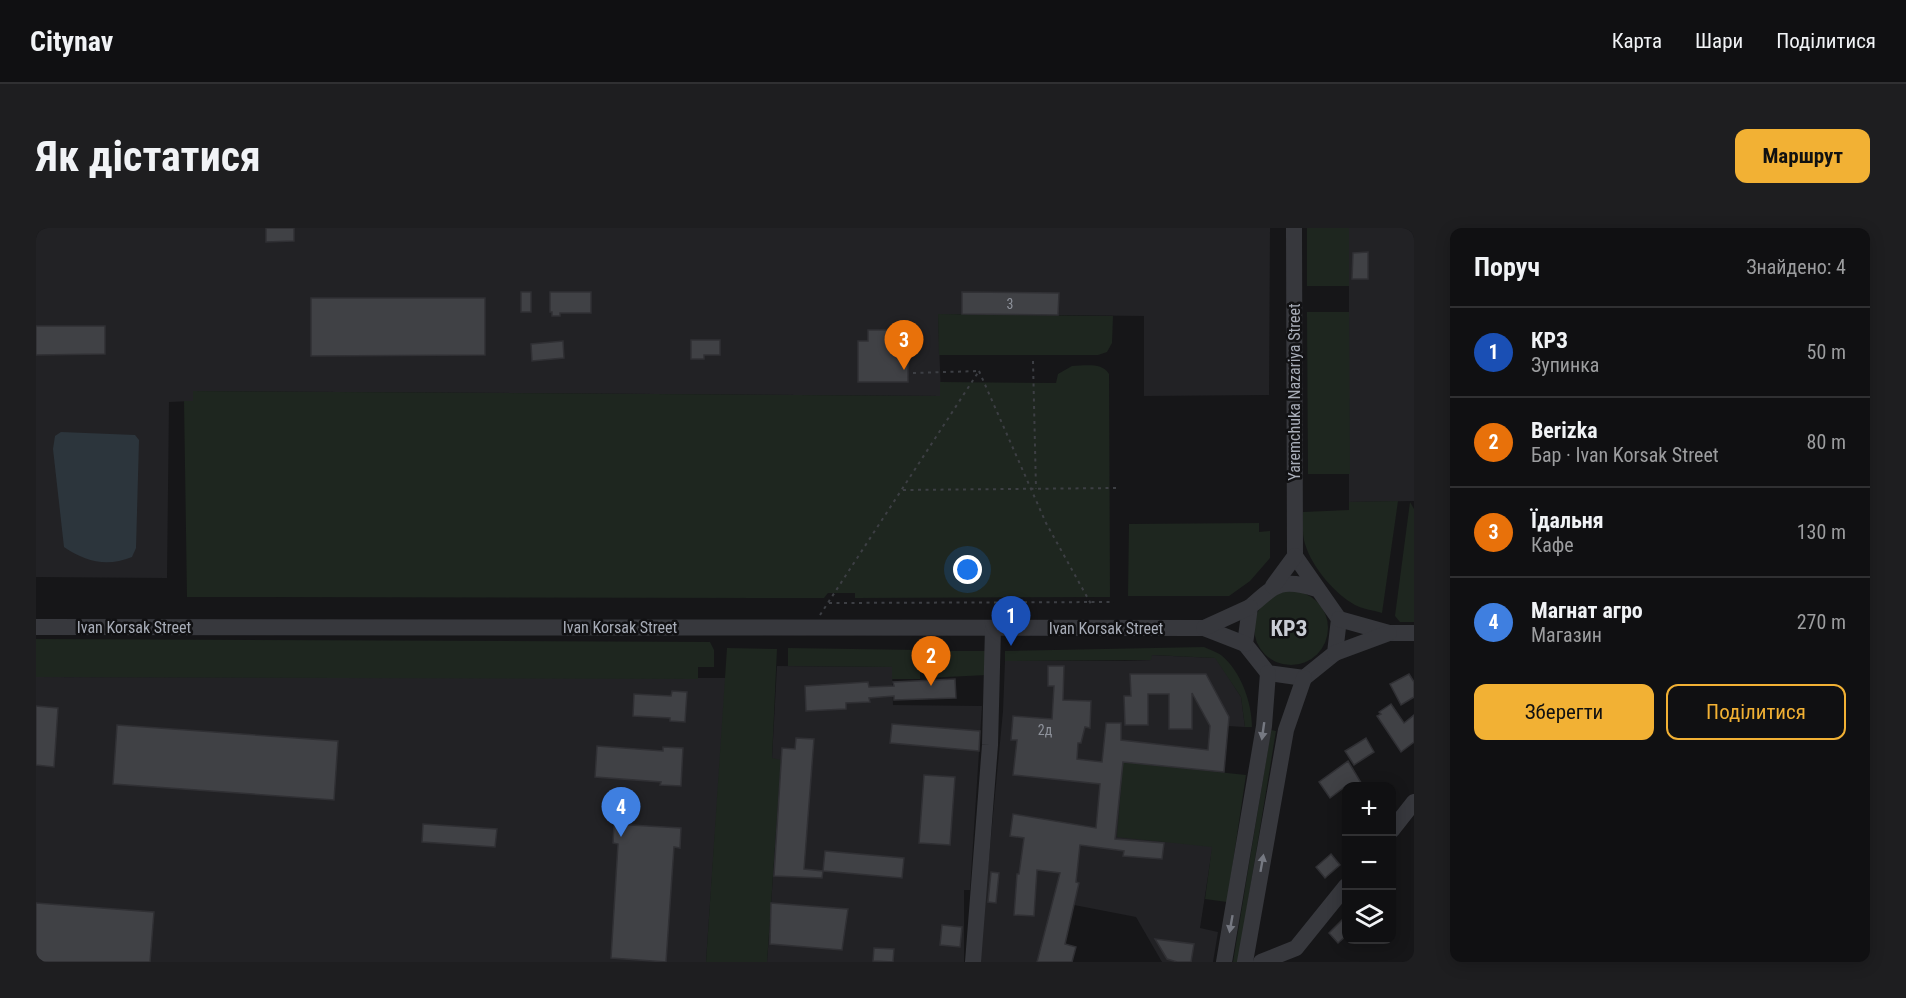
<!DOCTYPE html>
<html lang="uk">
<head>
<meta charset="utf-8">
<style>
  body { margin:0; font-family:"Roboto Condensed",sans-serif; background:#1e1e20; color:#f1f3f6 }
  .controls { position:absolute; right:18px; bottom:18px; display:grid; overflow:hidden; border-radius:12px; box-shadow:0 3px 15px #0003 }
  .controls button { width:54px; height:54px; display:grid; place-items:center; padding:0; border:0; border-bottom:2px solid #303032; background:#101012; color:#f1f3f6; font:30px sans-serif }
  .you { position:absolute; left:932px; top:342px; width:21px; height:21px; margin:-15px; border:4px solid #fff; border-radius:50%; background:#1a73e8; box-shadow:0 0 0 9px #1a73e833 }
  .badge { display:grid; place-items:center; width:39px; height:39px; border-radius:50%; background:#f2b134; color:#fff; font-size:20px; font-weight:700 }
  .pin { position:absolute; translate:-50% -50px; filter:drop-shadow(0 2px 3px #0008) }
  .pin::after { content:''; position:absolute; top:32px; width:21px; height:18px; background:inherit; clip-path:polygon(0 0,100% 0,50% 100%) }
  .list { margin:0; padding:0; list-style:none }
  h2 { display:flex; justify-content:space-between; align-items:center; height:78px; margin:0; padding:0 24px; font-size:26px }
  h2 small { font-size:20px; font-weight:400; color:#9c9d9f }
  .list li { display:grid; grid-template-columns:39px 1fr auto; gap:18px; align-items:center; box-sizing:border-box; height:90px; padding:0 24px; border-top:2px solid #303032 }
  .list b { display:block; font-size:22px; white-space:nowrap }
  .list p { margin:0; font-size:20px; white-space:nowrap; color:#9c9d9f }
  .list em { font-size:20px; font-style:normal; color:#9c9d9f }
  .actions { display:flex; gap:12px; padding:18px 24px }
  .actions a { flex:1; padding:14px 0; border:2px solid #f2b134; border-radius:12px; text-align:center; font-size:21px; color:#f2b134 }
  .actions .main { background:#f2b134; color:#111 }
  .icon { flex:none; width:33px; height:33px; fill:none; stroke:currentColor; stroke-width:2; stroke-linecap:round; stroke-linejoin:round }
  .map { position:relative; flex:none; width:1378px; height:734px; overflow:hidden; border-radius:12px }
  header { display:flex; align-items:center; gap:36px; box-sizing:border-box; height:84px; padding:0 30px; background:#101012; border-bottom:2px solid #303032 }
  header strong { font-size:28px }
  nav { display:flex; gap:33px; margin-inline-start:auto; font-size:21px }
  .intro { display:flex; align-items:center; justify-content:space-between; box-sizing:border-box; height:144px; padding:0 36px }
  h1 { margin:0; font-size:42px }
  .button { padding:15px 27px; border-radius:12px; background:#f2b134; color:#111; font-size:21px; font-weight:700 }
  main { display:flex; gap:36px; padding:0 36px }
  aside { flex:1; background:#101012; border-radius:12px; box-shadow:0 3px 15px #0003 }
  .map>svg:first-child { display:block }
</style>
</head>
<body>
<header>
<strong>Citynav</strong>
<nav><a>Карта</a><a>Шари</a><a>Поділитися</a></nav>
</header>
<div class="intro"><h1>Як дістатися</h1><a class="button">Маршрут</a></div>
<main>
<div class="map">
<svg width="1378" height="734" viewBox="0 0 1378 734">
  <rect width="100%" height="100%" fill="#161618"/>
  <g fill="#222225">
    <polygon points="0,0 1234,0 1233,167 1108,168 1108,88 926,86 902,87 905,168 157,163 157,173 133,174 131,350 0,349"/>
    <polygon points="1313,0 1378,0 1378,273 1313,274"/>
    <polygon points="1115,427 1180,430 1205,469 1209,499 1192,498 1188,544 1164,700 1182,704 1177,734 1126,734 1100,689 1038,677 1025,734 943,734 967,483 969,433 1088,433 1115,432"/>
    <polygon points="741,438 856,439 857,477 946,478 934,662 928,662 928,734 731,734 745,533 736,531"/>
    <polygon points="0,449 690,450 670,734 0,734"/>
  </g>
  <g fill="#1e261f">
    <rect x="1271" y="0" width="42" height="58"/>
    <polygon points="1271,84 1313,84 1314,246 1272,246"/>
    <polygon points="902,86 1077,88 1076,115 1071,124 1062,127 903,127"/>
    <path d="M1036,138C1048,138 1066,134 1073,146L1074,369L819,370V365H792L788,370L151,369L148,173H157V163L904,168V154L1020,155L1022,146Z"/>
    <path d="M1362,273L1346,385C1337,382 1326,381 1319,377C1298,365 1276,339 1269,316C1266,307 1267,294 1267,284L1313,282V274Z"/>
    <polygon points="1374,274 1378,281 1378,394 1364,394 1359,388"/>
    <polygon points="1223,295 1223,304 1234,303 1234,330 1214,353 1193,368 1092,368 1093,296"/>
    <circle cx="1255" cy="400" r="37"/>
    <polygon points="0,411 674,414 678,422 678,439 662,439 662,451 0,449"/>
    <path d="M1168,419C1174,422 1181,424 1185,427C1205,443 1216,475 1216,499H1209L1205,469L1179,430L1116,427L1115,432L969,433V423Z"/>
    <polygon points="691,420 741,421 736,530 745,532 731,734 670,734"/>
    <polygon points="752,420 884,422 884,451 856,451 856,439 752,438"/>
    <polygon points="891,423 952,423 951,447 890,450"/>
    <polygon points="1235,502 1240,503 1202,734 1197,734"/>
    <polygon points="1087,534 1210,547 1191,674 1169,671 1176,619 1081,609"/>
  </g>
  <path fill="#2c353c" d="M25,204L99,207L103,212L100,320L96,329C71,339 50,334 28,319L17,221L19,208Z"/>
  <g fill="#404145" stroke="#303034" stroke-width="1.5">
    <polygon points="230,0 258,0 258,13 230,14"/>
    <polygon points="1332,24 1332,51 1316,51 1317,25"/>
    <rect x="485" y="64" width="10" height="20"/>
    <polygon points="514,64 555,64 555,85 524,85 524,88 516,88 516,84 514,84"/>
    <polygon points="926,64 1023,65 1022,87 926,86"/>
    <polygon points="275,70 449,70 449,127 275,128"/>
    <polygon points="0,98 69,98 69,126 0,127"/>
    <polygon points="832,102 853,102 853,114 872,114 872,154 822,154 822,113 832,113"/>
    <polygon points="655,112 684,112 684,127 668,127 668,131 655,131"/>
    <polygon points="527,113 528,130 496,133 495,116"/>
    <polygon points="1012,438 1028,438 1027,472 1055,473 1054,500 1049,499 1045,515 1042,515 1041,531 1066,534 1070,495 1085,495 1085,512 1172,522 1174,498 1156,465 1156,501 1133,501 1133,466 1112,466 1112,497 1089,497 1088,468 1095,468 1094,446 1170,446 1193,489 1188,544 1087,534 1079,611 1128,615 1126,631 1087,628 1088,623 1044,617 1040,654 1043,655 1029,716 1040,719 1036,734 1001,734 1024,645 1001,642 998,688 978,687 981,646 983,646 988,610 974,608 977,586 1060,600 1064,556 977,547 981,512 975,512 977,488 1016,491 1018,458 1012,458"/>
    <polygon points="1373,446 1378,454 1378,469 1365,477 1354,456"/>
    <polygon points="919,451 920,470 858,472 858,468 833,470 834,474 810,475 810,481 770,483 769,458 832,454 833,459 858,458 857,454"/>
    <polygon points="636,463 651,464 649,494 634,493 634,490 597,488 598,466 635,468"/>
    <polygon points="1355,476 1368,495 1378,487 1378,514 1365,524 1341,488 1345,486 1343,484"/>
    <polygon points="0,478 22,480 18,539 0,537"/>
    <polygon points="856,496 944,503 943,523 854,515"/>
    <polygon points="81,497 302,513 298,572 77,556"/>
    <polygon points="760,510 778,511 768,641 787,643 786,650 738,648 746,520 759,521"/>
    <polygon points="1330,510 1338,524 1318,537 1309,523"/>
    <polygon points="561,518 627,523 627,519 647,520 645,558 624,557 625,554 559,549"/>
    <polygon points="1312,533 1327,558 1310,558 1294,570 1283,554"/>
    <polygon points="888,547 919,549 914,617 883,615"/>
    <polygon points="387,596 461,601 459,619 386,614"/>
    <polygon points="578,596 645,600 644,620 638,619 630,734 575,730 582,616 577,615"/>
    <polygon points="789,623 868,630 866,650 787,643"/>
    <polygon points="1295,626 1304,637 1289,650 1280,639"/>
    <polygon points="955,644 963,645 960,675 952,674"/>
    <polygon points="0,675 118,684 114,734 0,734"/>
    <polygon points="735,675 812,681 806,722 734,716"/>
    <polygon points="1311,687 1311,707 1302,715 1293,705"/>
    <polygon points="906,697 926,699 924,719 904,717"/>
    <polygon points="1119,711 1158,716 1155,734 1141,734 1131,731"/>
    <polygon points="838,720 858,721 857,734 837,733"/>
  </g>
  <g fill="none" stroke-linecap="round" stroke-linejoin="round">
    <g stroke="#3d3f44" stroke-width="2" stroke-dasharray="3 4.5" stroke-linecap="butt">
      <polyline points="997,133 1000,261"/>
      <polyline points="943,143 1010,295 1055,376"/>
      <polyline points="877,145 943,143"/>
      <polyline points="867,262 1080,260"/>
      <polyline points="793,375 1078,374"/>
      <polyline points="784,387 943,143"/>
    </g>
    <g stroke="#37383d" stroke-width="16">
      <path d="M1258,0L1259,328L1303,391L1299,425L1268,450L1232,445L1209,416L1214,379C1240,356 1245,350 1281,361"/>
      <polyline points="1237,358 1259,328"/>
      <polyline points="1303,391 1353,405 1378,405"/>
      <polyline points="0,399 1168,400 1209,416"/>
      <polyline points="1168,400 1214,379"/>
      <polyline points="1299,425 1353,405"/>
      <polyline points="1356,602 1378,574"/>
      <polyline points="937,734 954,517 957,400"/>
      <polyline points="1188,734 1228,498 1232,445"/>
      <polyline points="1209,734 1250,502 1268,450"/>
      <polyline points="1225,734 1260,720 1310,658"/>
    </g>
  </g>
  <defs><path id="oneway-solid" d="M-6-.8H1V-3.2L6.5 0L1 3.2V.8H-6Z" transform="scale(1.5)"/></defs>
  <g fill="#757881">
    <use href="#oneway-solid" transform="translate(1227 503) rotate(98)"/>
    <use href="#oneway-solid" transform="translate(1226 635) rotate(-80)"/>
    <use href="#oneway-solid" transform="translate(1195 696) rotate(100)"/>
  </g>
  <g text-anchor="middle" stroke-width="5" stroke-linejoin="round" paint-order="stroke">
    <g font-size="14" fill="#8e929b">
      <text x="974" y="81">3</text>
      <text x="1009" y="507">2д</text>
    </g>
    <g font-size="16" fill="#a8adb8" stroke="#111113">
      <text transform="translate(1258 164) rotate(-90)" y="6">Yaremchuka Nazariya Street</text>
      <text x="98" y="405">Ivan Korsak Street</text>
      <text x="584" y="405">Ivan Korsak Street</text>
      <text x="1070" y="406">Ivan Korsak Street</text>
    </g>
    <g font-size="22" font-weight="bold" fill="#c9ccd4" stroke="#111113">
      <text x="1253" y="408">КРЗ</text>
    </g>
  </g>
</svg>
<div class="controls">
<button>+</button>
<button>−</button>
<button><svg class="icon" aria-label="layers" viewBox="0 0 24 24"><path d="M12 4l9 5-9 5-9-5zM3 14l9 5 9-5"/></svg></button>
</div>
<div class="you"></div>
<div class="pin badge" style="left:975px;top:418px;background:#1a4fb4">1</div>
<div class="pin badge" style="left:895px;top:458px;background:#e8710a">2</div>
<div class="pin badge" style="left:868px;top:142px;background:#e8710a">3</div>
<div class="pin badge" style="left:585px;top:609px;background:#3f7fe0">4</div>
</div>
<aside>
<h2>Поруч<small>Знайдено: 4</small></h2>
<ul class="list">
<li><span class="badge" style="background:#1a4fb4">1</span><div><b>КРЗ</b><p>Зупинка</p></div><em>50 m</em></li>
<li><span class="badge" style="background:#e8710a">2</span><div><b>Berizka</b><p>Бар · Ivan Korsak Street</p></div><em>80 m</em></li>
<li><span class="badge" style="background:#e8710a">3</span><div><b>Їдальня</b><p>Кафе</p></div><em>130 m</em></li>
<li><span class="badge" style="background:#3f7fe0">4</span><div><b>Магнат агро</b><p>Магазин</p></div><em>270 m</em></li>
</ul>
<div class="actions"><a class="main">Зберегти</a><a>Поділитися</a></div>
</aside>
</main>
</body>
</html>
